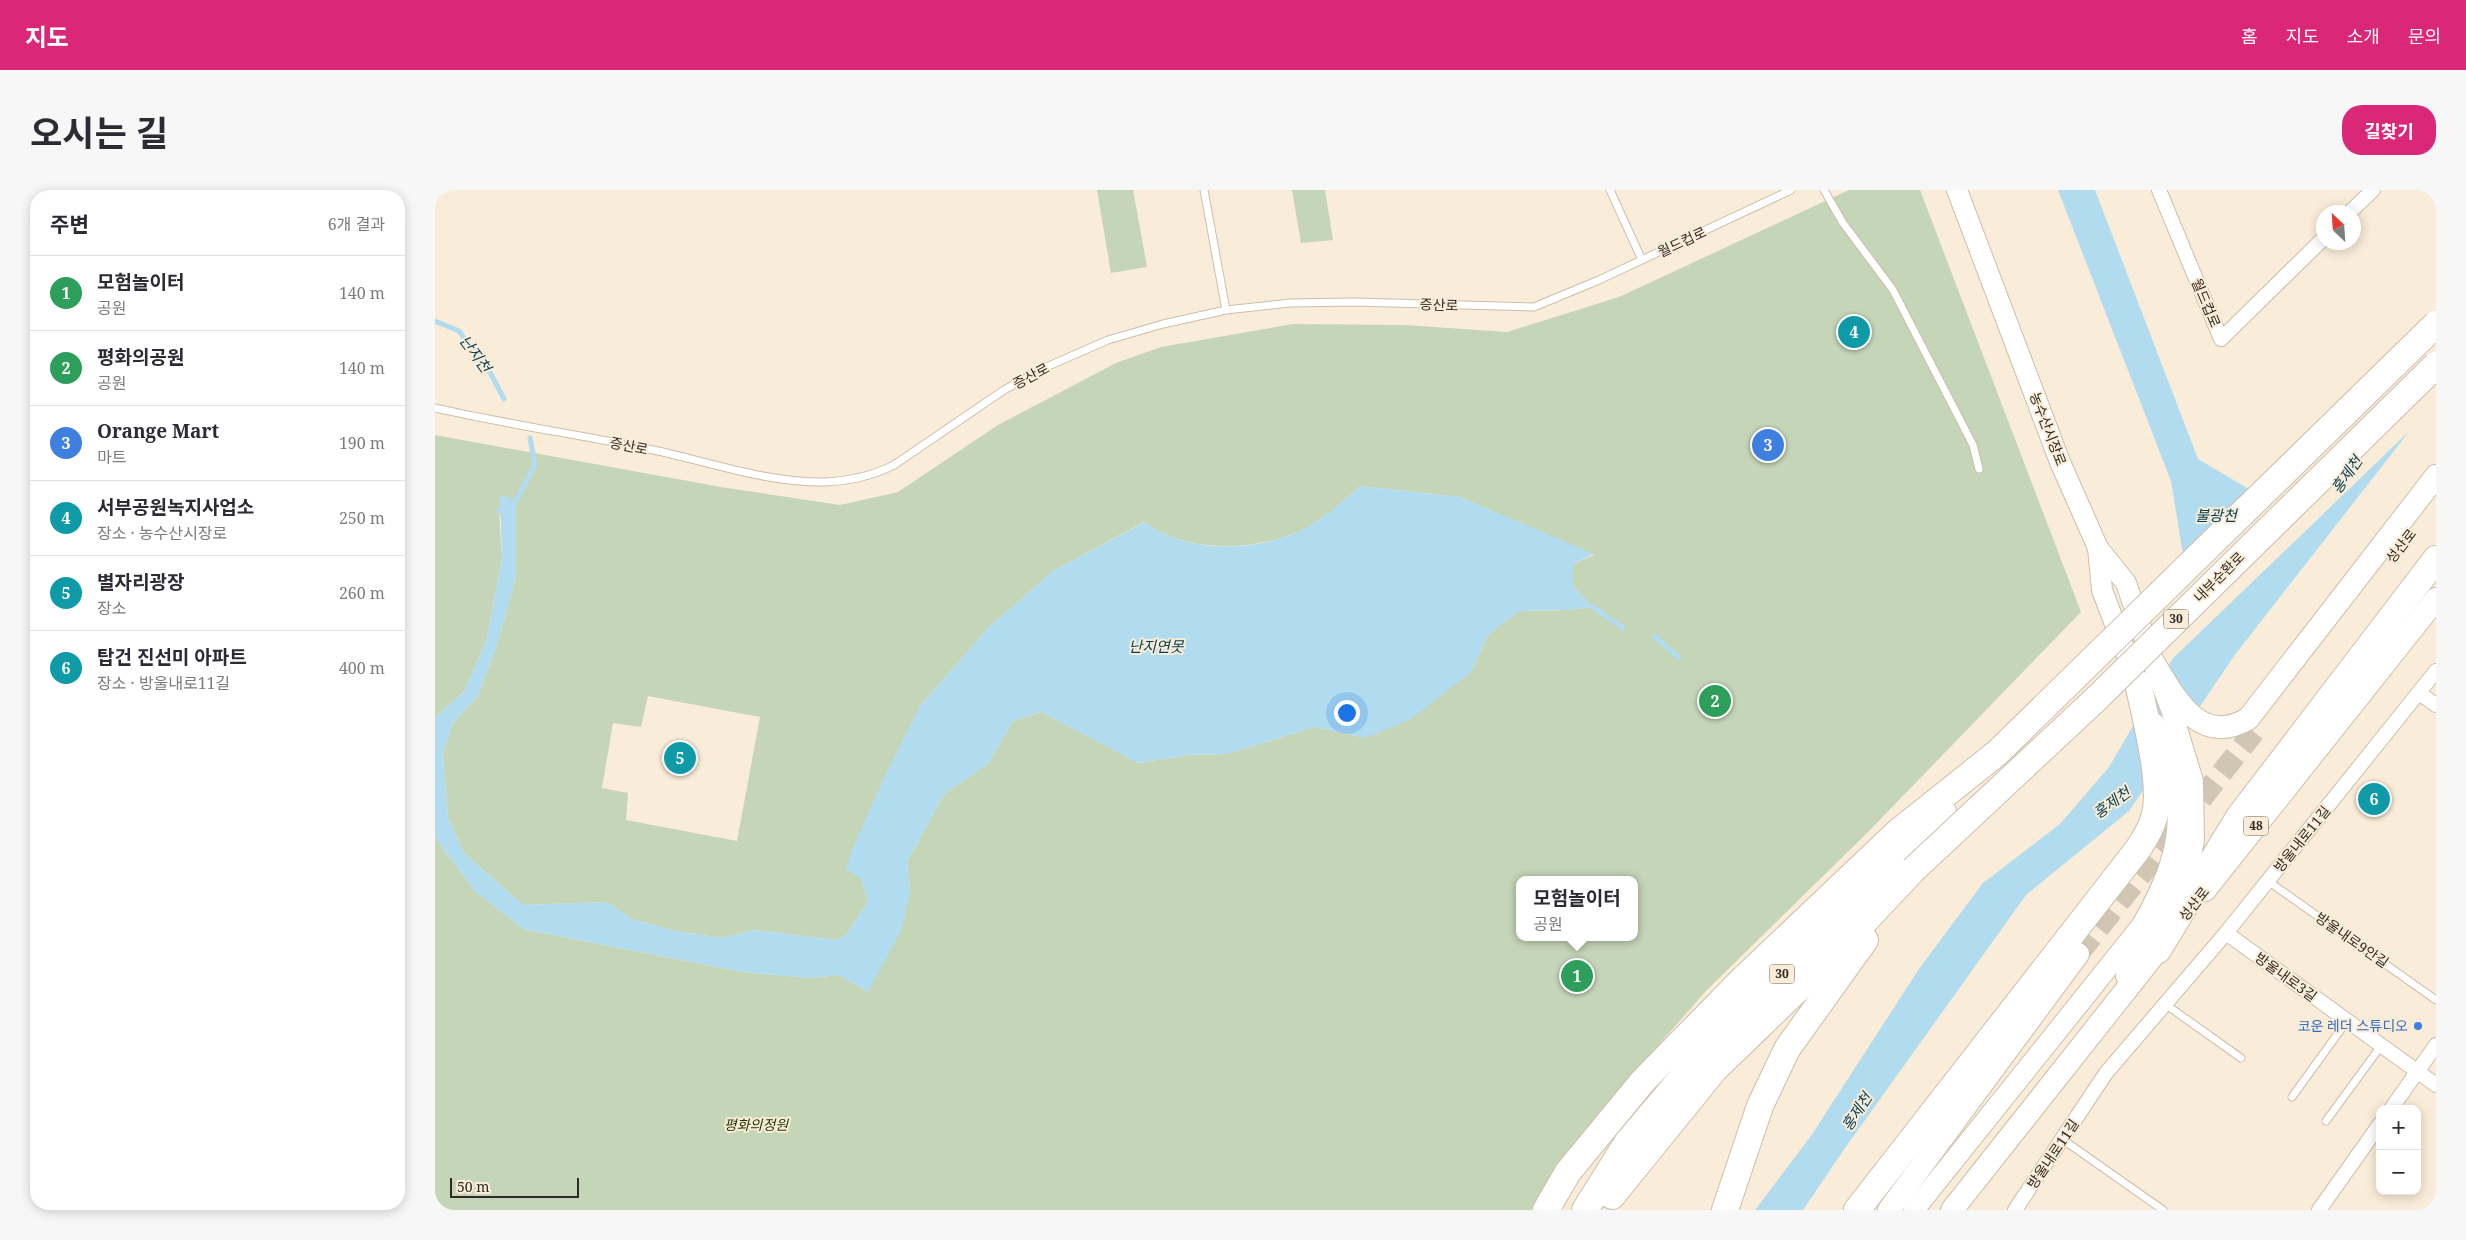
<!DOCTYPE html>
<html lang="ko">
<head>
<meta charset="utf-8">
<style>
  body { margin:0; font-family:"Noto Serif","Noto Sans KR",serif; background:#f7f7f7; color:#2b2b33 }
  .controls { position:absolute; right:15px; bottom:15px; display:grid; overflow:hidden; border-radius:10px; box-shadow:0 2px 12px #0003 }
  .controls button { width:45px; height:45px; display:grid; place-items:center; padding:0; border:0; border-bottom:1px solid #e1e1e2; background:#fff; color:#2b2b33; font:25px sans-serif }
  .compass { position:absolute; left:1881px; top:15px; width:45px; height:45px; border-radius:50%; background:#fff; box-shadow:0 2px 12px #0003; rotate:335deg }
  .scale { position:absolute; left:15px; bottom:12px; width:129px; box-sizing:border-box; padding-left:5px; border:2px solid #2f2b23; border-top:0; font-size:14px; line-height:18px; white-space:nowrap; color:#2f2b23; -webkit-text-stroke:4px #f9ecd8; paint-order:stroke }
  .you { position:absolute; left:911px; top:522px; width:18px; height:18px; margin:-12px; border:4px solid #fff; border-radius:50%; background:#1a73e8; box-shadow:0 0 0 8px #1a73e833 }
  .badge { display:grid; place-items:center; width:32px; height:32px; border-radius:50%; background:#db2777; color:#fff; font-size:16px; font-weight:700 }
  .pin { position:absolute; translate:-50% -50%; border:2px solid #fff; box-shadow:0 1px 5px #0006 }
  .popup { position:absolute; left:1081px; top:686px; width:122px; height:65px; box-sizing:border-box; display:grid; place-content:center; border-radius:10px; background:#fff; filter:drop-shadow(0 1px 4px #0005); font-size:16px; white-space:nowrap; color:#7c7c81 }
  .popup b { font-size:19px; color:#2b2b33 }
  .popup::after { content:''; position:absolute; left:50%; top:100%; margin-left:-10px; border:10px solid transparent; border-top-color:#fff }
  .list { margin:0; padding:0; list-style:none }
  h2 { display:flex; justify-content:space-between; align-items:center; height:65px; margin:0; padding:0 20px; font-size:21px }
  h2 small { font-size:16px; font-weight:400; color:#7c7c81 }
  .list li { display:grid; grid-template-columns:32px 1fr auto; gap:15px; align-items:center; box-sizing:border-box; height:75px; padding:0 20px; border-top:1px solid #e1e1e2 }
  .list b { display:block; font-size:19px; white-space:nowrap }
  .list p { margin:0; font-size:16px; white-space:nowrap; color:#7c7c81 }
  .list em { font-size:16px; font-style:normal; color:#7c7c81 }
  .map { position:relative; flex:none; width:2001px; height:1020px; overflow:hidden; border-radius:20px }
  header { display:flex; align-items:center; gap:30px; box-sizing:border-box; height:70px; padding:0 25px; background:#db2777; color:#fff }
  header strong { font-size:24px }
  nav { display:flex; gap:28px; margin-inline-start:auto; font-size:18px }
  .intro { display:flex; align-items:center; justify-content:space-between; box-sizing:border-box; height:120px; padding:0 30px }
  h1 { margin:0; font-size:35px }
  .button { padding:12px 22px; border-radius:20px; background:#db2777; color:#fff; font-size:18px; font-weight:700 }
  main { display:flex; gap:30px; padding:0 30px }
  aside { flex:1; background:#fff; border-radius:20px; box-shadow:0 2px 12px #0003 }
  .map>svg:first-child { display:block }
</style>
</head>
<body>
<header>
<strong>지도</strong>
<nav><a>홈</a><a>지도</a><a>소개</a><a>문의</a></nav>
</header>
<div class="intro"><h1>오시는 길</h1><a class="button">길찾기</a></div>
<main>
<aside>
<h2>주변<small>6개 결과</small></h2>
<ul class="list">
<li><span class="badge" style="background:#2e9e5b">1</span><div><b>모험놀이터</b><p>공원</p></div><em>140 m</em></li>
<li><span class="badge" style="background:#2e9e5b">2</span><div><b>평화의공원</b><p>공원</p></div><em>140 m</em></li>
<li><span class="badge" style="background:#3f7fe0">3</span><div><b>Orange Mart</b><p>마트</p></div><em>190 m</em></li>
<li><span class="badge" style="background:#0f9aa8">4</span><div><b>서부공원녹지사업소</b><p>장소 · 농수산시장로</p></div><em>250 m</em></li>
<li><span class="badge" style="background:#0f9aa8">5</span><div><b>별자리광장</b><p>장소</p></div><em>260 m</em></li>
<li><span class="badge" style="background:#0f9aa8">6</span><div><b>탑건 진선미 아파트</b><p>장소 · 방울내로11길</p></div><em>400 m</em></li>
</ul>
</aside>
<div class="map">
<svg width="2001" height="1020" viewBox="0 0 2001 1020">
  <rect width="100%" height="100%" fill="#f9ecd8"/>
  <g fill="#c5d5b8" fill-rule="evenodd">
    <polygon points="662,0 698,0 712,77 676,83"/>
    <polygon points="857,0 890,0 898,50 866,53"/>
    <path d="M1414,0H1485L1646,422L1433,642L1271,801L1161,926L1096,1020H0V648L40,701L88,739L308,782L375,788L404,785L433,802L475,701L472,672L509,604L553,574L578,531L606,522L704,573L753,565L792,564L880,537L931,548L1036,482L1053,445L1084,421L1132,420L1158,417L1138,396V374L1159,365L1025,307L925,296C906,313 884,333 860,343C815,362 749,362 709,332L618,381L554,437L485,516L426,689L433,712L411,745L402,750L319,740L288,748L240,741L197,729L172,712L88,715L29,663L13,628L8,564L18,533L43,506L65,446L81,386L64,321L67,368L51,452L29,501L0,528V245L286,297L405,315L463,302L563,235L681,173L726,157L858,134L969,135L1072,142L1184,107ZM213,506L325,527L302,651L191,630L193,603L167,598L178,533L206,537ZM1084,690H1200V747H1084Z"/>
  </g>
  <g fill="#b1dbee">
    <polygon points="1623,0 1660,0 1763,269 1834,311 2001,207 1799,466 1694,621 1591,705 1410,958 1368,1020 1320,1020 1376,946 1484,779 1548,693 1625,634 1674,577 1759,432 1736,291"/>
    <path d="M925,296L1025,307L1159,364L1138,374V396L1158,417L1132,420L1084,421L1053,445L1036,482L976,529L931,548L880,537L792,564L753,565L703,573L606,522L578,531L553,574L509,604L472,672L475,701L467,739L433,802L404,785L375,788L308,782L88,739L40,701L0,648V528L29,501L51,452L67,368L65,304L81,311V386L65,446L43,506L18,533L8,564L13,628L29,663L88,715L172,712L197,729L240,741L288,748L319,740L402,750L411,745L433,712L426,689L411,679L416,662L447,592L485,516L554,437L618,381L710,332C749,363 816,362 860,343C884,333 906,313 925,296Z"/>
  </g>
  <polygon fill="#f9ecd8" points="2001,134 2001,211 1989,227 1731,475 1756,431 1746,368"/>
  <g fill="none" stroke-linecap="round" stroke-linejoin="round">
    <g stroke="#b1dbee" stroke-width="5">
      <polyline points="0,131 24,141 56,184 69,209"/>
      <polyline points="64,321 81,311 100,274 95,248"/>
      <polyline points="1158,417 1188,438"/>
      <polyline points="1219,446 1243,467"/>
    </g>
    <polyline stroke="#d1c5b4" stroke-width="22" stroke-dasharray="22 11" stroke-linecap="butt" points="1643,764 1819,542"/>
    <g stroke="#cbbfab" stroke-width="9">
      <g id="lane">
        <polyline points="769,0 791,120"/>
        <polyline points="1175,0 1207,70"/>
        <polyline points="1389,0 1408,33 1458,100 1538,255 1544,279"/>
        <path d="M0,218C74,235 149,245 223,261C277,273 334,293 390,292C416,291 437,286 459,275L569,200L609,178L673,150L728,134L791,120L855,113L920,112L1099,117L1164,90L1356,0"/>
        <polyline points="1833,691 2001,810"/>
        <polyline points="1730,814 1806,868"/>
        <polyline points="1857,907 1912,831"/>
        <polyline points="1891,931 1946,856"/>
        <polyline points="1627,949 1728,1020"/>
      </g>
    </g>
    <g stroke="#cbbfab" stroke-width="16">
      <g id="street">
        <polyline points="1724,0 1786,149 1888,49"/>
        <polyline points="1915,22 1938,0"/>
        <polyline points="1984,503 2001,515"/>
        <polyline points="1791,743 2001,895"/>
        <polyline points="1956,919 2001,855"/>
        <polyline points="1580,1020 1671,883 1791,743 2001,481"/>
        <polyline points="1884,1020 1945,934"/>
      </g>
    </g>
    <g stroke="#cbbfab" stroke-width="22">
      <g id="secondary">
        <polyline points="1522,0 1625,272 1663,358 1691,393 1717,470 1737,522 1758,591 1759,651 1754,674 1736,715 1691,786"/>
        <polyline points="1663,358 1667,400 1700,487"/>
        <path d="M1479,1020L1707,735C1751,657 1753,617 1720,534"/>
      </g>
    </g>
    <g stroke="#cbbfab" stroke-width="24">
      <g id="primary">
        <path d="M1717,470C1740,507 1763,557 1813,529L2001,286"/>
        <polyline points="1770,700 2001,409"/>
        <polyline points="1454,1020 1643,764"/>
        <polyline points="1517,1020 1733,747"/>
      </g>
    </g>
    <g stroke="#cbbfab" stroke-width="28">
      <g id="highway">
        <polyline points="1723,760 1804,627 2001,369"/>
        <polyline points="1177,1006 1279,880 1399,764 1478,680"/>
        <polyline points="1111,1020 1133,982 1208,891 1306,791 1463,642 1562,563"/>
        <polyline points="1150,1020 1192,953 1268,863 1476,657 1508,622"/>
        <polyline points="1290,1020 1325,916 1352,859 1430,750"/>
        <path d="M1422,1020L1703,659C1709,650 1716,639 1719,628C1729,596 1710,527 1703,493"/>
      </g>
    </g>
    <use href="#lane" stroke="#fff" stroke-width="7"/>
    <use href="#street" stroke="#fff" stroke-width="14"/>
    <use href="#secondary" stroke="#fff" stroke-width="20"/>
    <use href="#primary" stroke="#fff" stroke-width="22"/>
    <use href="#highway" stroke="#fff" stroke-width="26"/>
    <g stroke="#cbbfab" stroke-width="28" stroke-linecap="butt">
      <g id="highway-bridge">
        <polyline points="1562,563 2001,134"/>
        <polyline points="1478,680 1661,509 2001,175"/>
      </g>
    </g>
    <use href="#highway-bridge" stroke="#fff" stroke-width="26"/>
  </g>
  <circle fill="#3f7fe0" stroke="#f9ecd8" stroke-width="2" cx="1983" cy="836" r="5"/>
  <g text-anchor="middle" stroke-width="4" stroke-linejoin="round" paint-order="stroke">
    <g fill="#f9ecd8" stroke="#6c6559" stroke-width="1">
      <rect x="1728.5" y="419.5" width="25" height="19" rx="4"/>
      <rect x="1808.5" y="626.5" width="25" height="19" rx="4"/>
      <rect x="1334.5" y="774.5" width="25" height="19" rx="4"/>
    </g>
    <g font-size="12" font-weight="bold" fill="#2f2b23">
      <text x="1741" y="433">30</text>
      <text x="1821" y="640">48</text>
      <text x="1347" y="788">30</text>
    </g>
    <g font-size="14" fill="#2f2b23" stroke="#f9ecd8">
      <text transform="translate(1247 52) rotate(-25)" y="5">월드컵로</text>
      <text transform="translate(1771 113) rotate(67)" y="5">월드컵로</text>
      <text transform="translate(1004 115) rotate(2)" y="5">증산로</text>
      <text transform="translate(596 186) rotate(-28)" y="5">증산로</text>
      <text transform="translate(1613 239) rotate(69)" y="5">농수산시장로</text>
      <text transform="translate(194 256) rotate(11)" y="5">증산로</text>
      <text transform="translate(1966 356) rotate(-52)" y="5">성산로</text>
      <text transform="translate(1784 387) rotate(-45)" y="5">내부순환로</text>
      <text transform="translate(1867 649) rotate(-51)" y="5">방울내로11길</text>
      <text transform="translate(1759 714) rotate(-52)" y="5">성산로</text>
      <text transform="translate(1917 750) rotate(35)" y="5">방울내로9안길</text>
      <text transform="translate(1851 787) rotate(36)" y="5">방울내로3길</text>
      <text transform="translate(1618 964) rotate(-56)" y="5">방울내로11길</text>
    </g>
    <g font-size="14" fill="#366cbe" stroke="#f9ecd8" text-anchor="end">
      <text x="1973" y="841">코운 레더 스튜디오</text>
    </g>
    <g font-size="14" font-style="italic" fill="#1d3501" stroke="#f9ecd8">
      <text x="321" y="940">평화의정원</text>
    </g>
    <g font-size="15" font-style="italic" fill="#054155" stroke="#f9ecd8">
      <text transform="translate(40 164) rotate(54)" y="5">난지천</text>
      <text transform="translate(1912 285) rotate(-55)" y="5">홍제천</text>
      <text x="1781" y="331">불광천</text>
      <text x="721" y="462">난지연못</text>
      <text transform="translate(1677 613) rotate(-36)" y="5">홍제천</text>
      <text transform="translate(1422 922) rotate(-57)" y="5">홍제천</text>
    </g>
  </g>
</svg>
<div class="controls">
<button>+</button>
<button>−</button>
</div>
<svg class="compass" viewBox="-18 -18 36 36"><path d="M0-13l5 13h-10z" fill="#e53935"/><path d="M0 13l5-13h-10z" fill="#7c7c81"/></svg>
<div class="scale">50 m</div>
<div class="you"></div>
<div class="pin badge" style="left:1142px;top:786px;background:#2e9e5b">1</div>
<div class="popup"><b>모험놀이터</b>공원</div>
<div class="pin badge" style="left:1280px;top:511px;background:#2e9e5b">2</div>
<div class="pin badge" style="left:1333px;top:255px;background:#3f7fe0">3</div>
<div class="pin badge" style="left:1419px;top:142px;background:#0f9aa8">4</div>
<div class="pin badge" style="left:245px;top:568px;background:#0f9aa8">5</div>
<div class="pin badge" style="left:1939px;top:609px;background:#0f9aa8">6</div>
</div>
</main>
</body>
</html>
